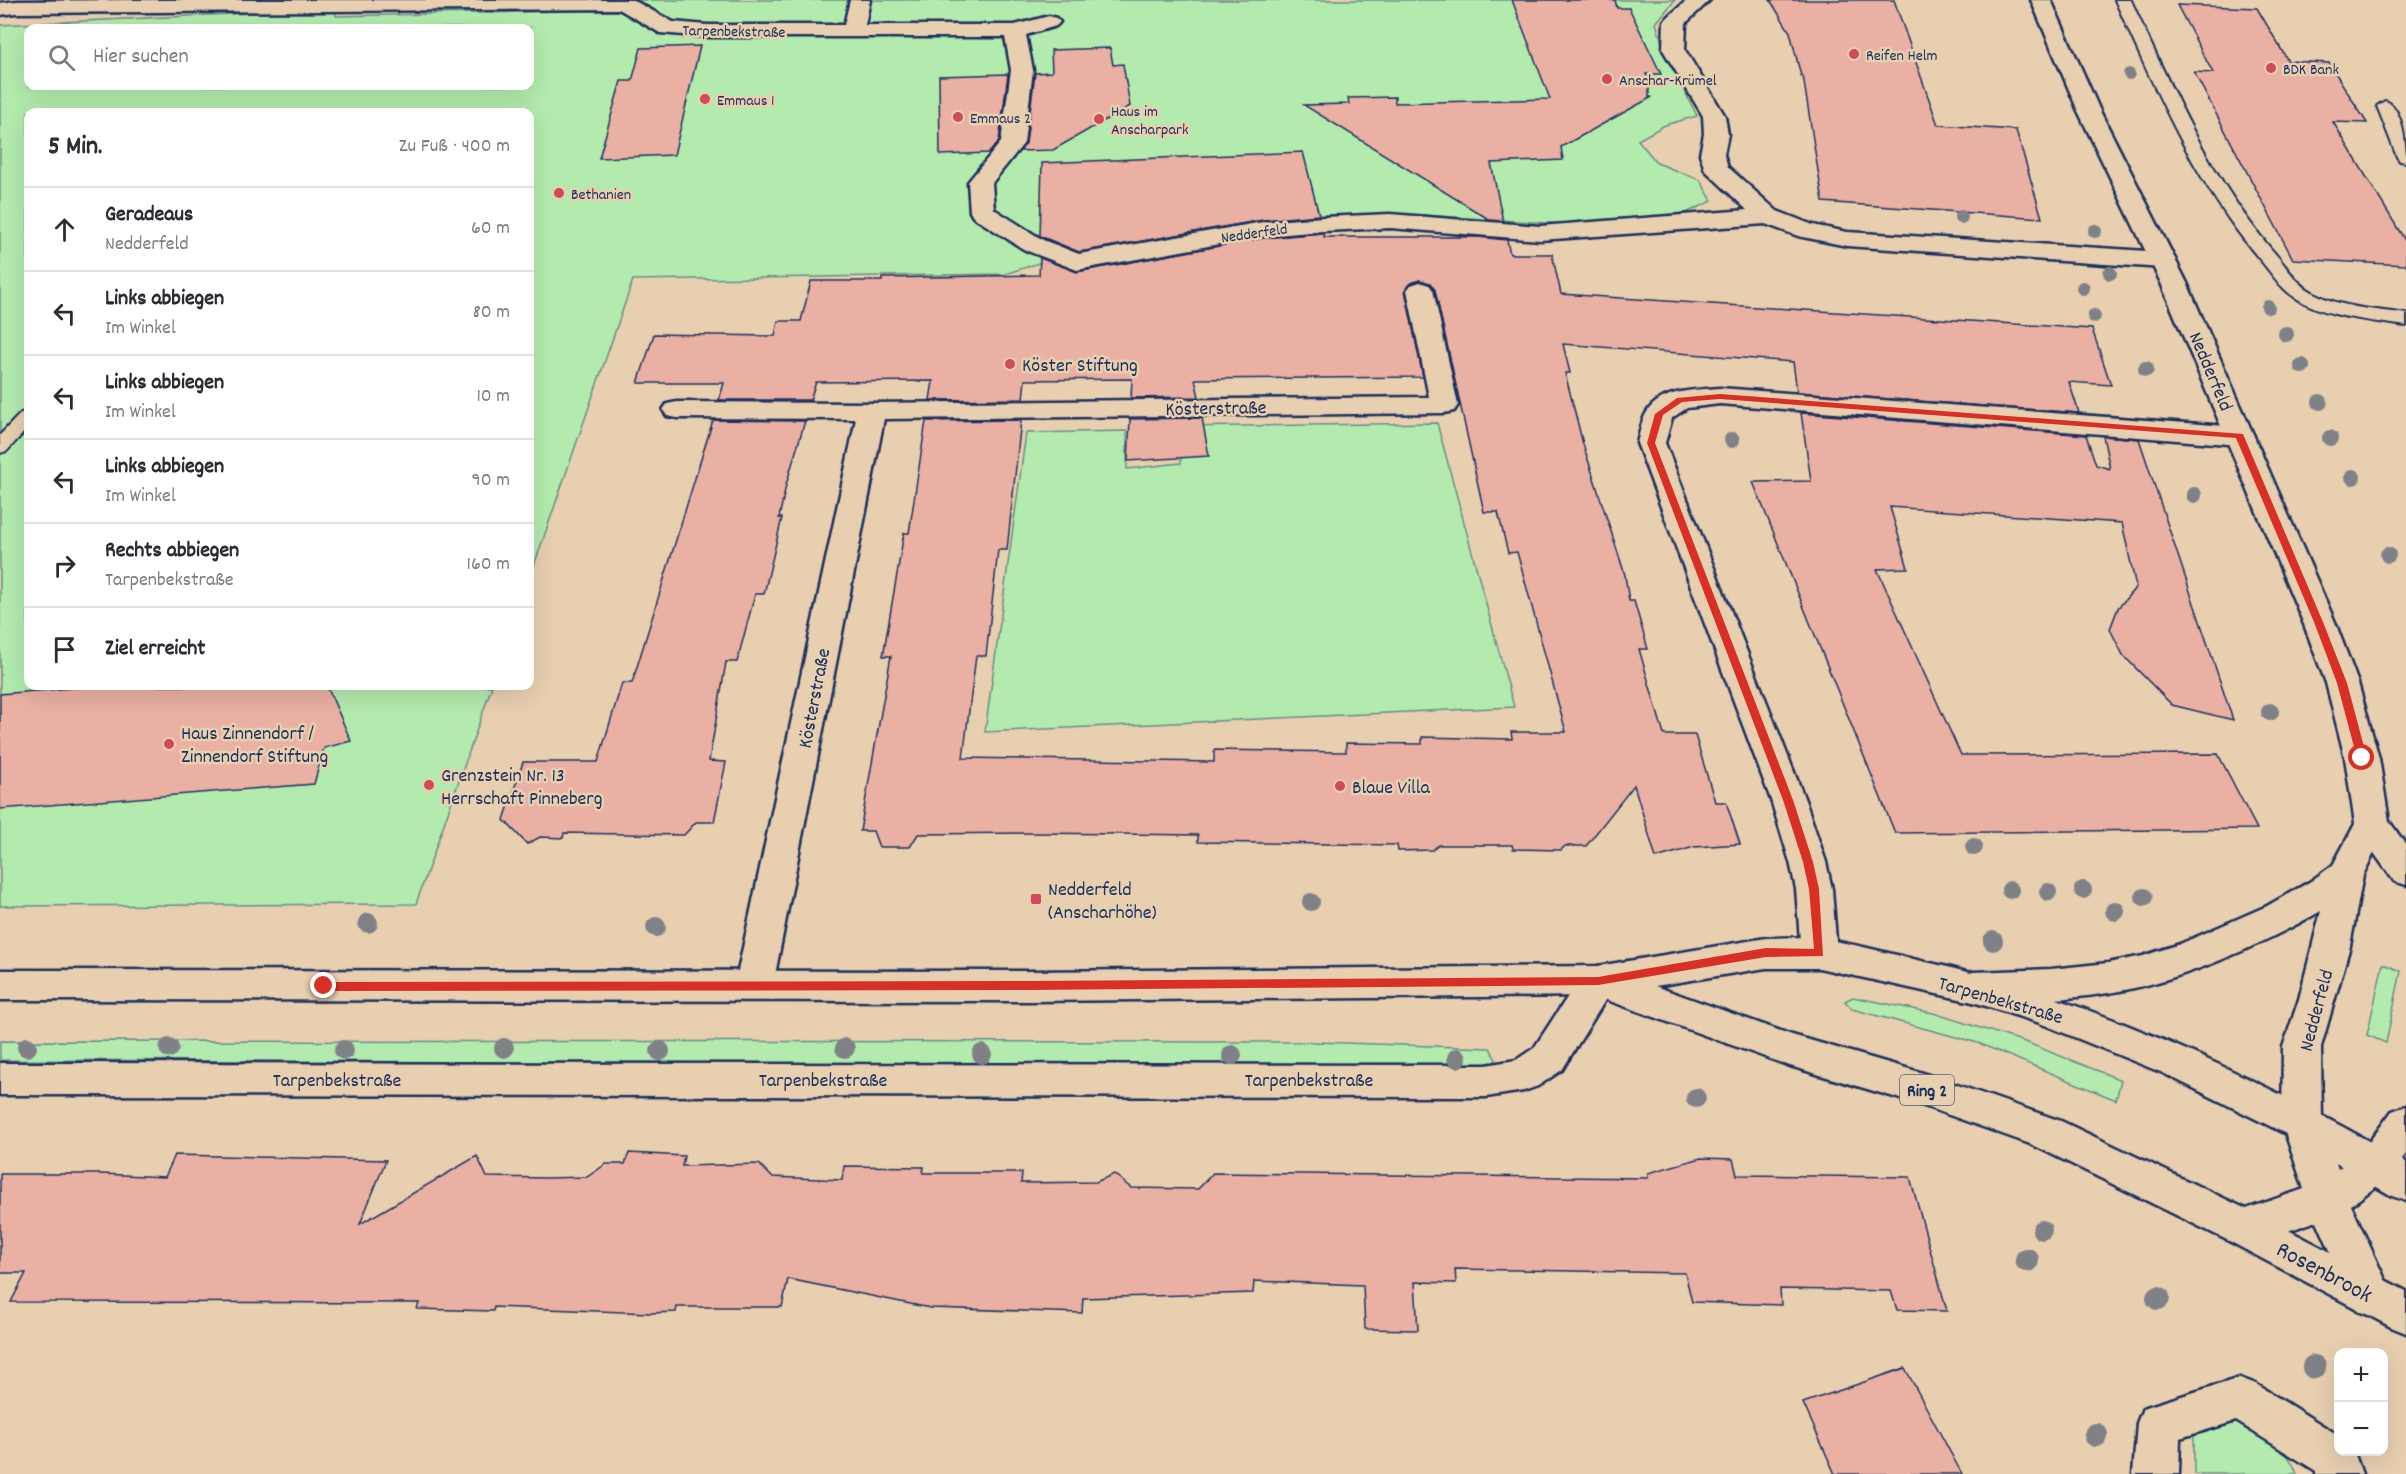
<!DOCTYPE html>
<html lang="de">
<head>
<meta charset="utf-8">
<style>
  body { margin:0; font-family:Dekko,sans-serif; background:#f7f7f7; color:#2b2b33 }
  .controls { position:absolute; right:18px; bottom:18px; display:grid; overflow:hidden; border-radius:12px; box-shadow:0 6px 24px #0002 }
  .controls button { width:54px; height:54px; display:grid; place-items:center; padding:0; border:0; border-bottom:2px solid #e1e1e2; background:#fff; color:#2b2b33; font:30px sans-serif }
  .stop { position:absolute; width:18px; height:18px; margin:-14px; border:4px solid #d93025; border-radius:50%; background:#fff }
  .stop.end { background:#d93025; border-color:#fff; box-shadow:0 2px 6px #0008 }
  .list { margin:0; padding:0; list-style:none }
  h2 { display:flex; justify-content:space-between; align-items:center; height:78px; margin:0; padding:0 24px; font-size:26px }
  h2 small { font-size:20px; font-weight:400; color:#7c7c81 }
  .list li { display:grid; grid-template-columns:39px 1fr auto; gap:18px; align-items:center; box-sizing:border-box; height:84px; padding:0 24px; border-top:2px solid #e1e1e2 }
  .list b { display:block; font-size:22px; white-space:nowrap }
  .list p { margin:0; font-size:20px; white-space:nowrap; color:#7c7c81 }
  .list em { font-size:20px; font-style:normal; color:#7c7c81 }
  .icon { flex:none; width:33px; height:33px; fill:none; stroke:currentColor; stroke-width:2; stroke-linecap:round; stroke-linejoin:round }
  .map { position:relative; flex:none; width:2406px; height:1474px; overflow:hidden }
  .search { position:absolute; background:#fff; box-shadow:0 6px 24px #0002; left:24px; top:24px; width:510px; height:66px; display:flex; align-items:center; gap:15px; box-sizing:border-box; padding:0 21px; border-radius:12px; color:#7c7c81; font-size:22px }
  .panel { position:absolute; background:#fff; box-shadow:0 6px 24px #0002; left:24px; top:108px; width:510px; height:582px; border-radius:12px }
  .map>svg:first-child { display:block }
</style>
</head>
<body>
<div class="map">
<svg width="2406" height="1474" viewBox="0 0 2406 1474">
  <rect width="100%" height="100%" fill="#e8cfb0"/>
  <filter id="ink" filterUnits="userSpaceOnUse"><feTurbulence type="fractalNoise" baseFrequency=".0167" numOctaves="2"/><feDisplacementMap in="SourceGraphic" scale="12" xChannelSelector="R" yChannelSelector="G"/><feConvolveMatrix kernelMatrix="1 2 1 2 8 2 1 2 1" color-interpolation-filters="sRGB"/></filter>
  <g filter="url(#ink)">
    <g fill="#b3ebae" stroke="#678d86" stroke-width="1.5" fill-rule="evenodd">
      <path d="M642,0H1675L1656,23L1664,50L1697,116L1665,125L1638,140L1657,163L1700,180L1712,201L1686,213L1581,225L1420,215H1349L1305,216L1176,236L1127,234L1005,274L633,280L530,577V112H28V686H492L416,904L0,906V25L334,9L336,16L617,10ZM28,28H530V86H28Z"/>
      <polygon points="1437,423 1514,707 985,732 1026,433 1127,431 1127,469 1181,463 1179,427"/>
      <polygon points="2383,964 2401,971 2386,1043 2367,1035"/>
      <polygon points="1853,997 1933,1013 2025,1042 2121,1080 2116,1100 1978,1043 1852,1009 1845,1001"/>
      <polygon points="0,1041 1315,1042 1490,1048 1496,1060 1488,1069 1312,1065 0,1060"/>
      <path d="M2229,1415C2258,1429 2286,1442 2297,1474H2194V1420Z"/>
    </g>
    <g fill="#eab0a4" stroke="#1b2f5e" stroke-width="1.5">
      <polygon points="1512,0 1615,0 1617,8 1629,8 1661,74 1646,74 1649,81 1649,97 1652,97 1561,147 1563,160 1491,163 1503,221 1490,220 1304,105 1349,104 1348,98 1395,97 1395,103 1550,99"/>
      <polygon points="1770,0 1894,0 1938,125 2016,130 2042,218 1823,202 1803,76 1801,76 1790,32"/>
      <polygon points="2177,5 2257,8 2288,61 2329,63 2367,123 2333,122 2406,242 2406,265 2293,259 2194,72 2213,73"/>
      <polygon points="700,46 674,155 599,158 621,81 632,81 641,48"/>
      <polygon points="1110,48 1113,65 1123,64 1130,106 1053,150 1020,151 1026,143 1035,73 1052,72 1051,50"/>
      <polygon points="1008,74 999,141 989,153 940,155 939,76"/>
      <polygon points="1303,152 1319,215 1263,220 1079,252 1040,236 1042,163"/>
      <polygon points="1323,233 1324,237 1478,237 1507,240 1510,254 1552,254 1561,294 2092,329 2111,385 2069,382 2079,413 1797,392 1793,362 1563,344 1570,373 1565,373 1583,444 1625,575 1629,601 1634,601 1648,649 1639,649 1664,735 1695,735 1715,802 1726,802 1740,844 1694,847 1656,858 1634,785 1586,846 1565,846 1561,850 1513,849 1512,845 1439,845 1432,850 1398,851 1397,845 1198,842 1198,835 1038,833 918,834 910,847 879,847 873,831 860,831 891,656 883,656 904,533 909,533 926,421 1021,420 1007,550 998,550 986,656 976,656 963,758 1214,762 1214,750 1346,752 1346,743 1422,744 1422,737 1512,739 1511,732 1566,732 1517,552 1508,553 1498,512 1484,512 1435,290 1430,283 1419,280 1409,284 1405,290 1423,377 1195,379 1199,397 1131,398 1132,379 1025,380 1023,399 930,400 933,381 816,382 810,400 719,400 724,383 638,383 654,334 775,336 778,321 801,321 811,281 882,281 882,278 1039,275 1040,258 1077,272 1263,238"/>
      <polygon points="1801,413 2086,435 2096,465 2110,469 2103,436 2139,439 2233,720 2172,705 2123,655 2110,629 2118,608 2136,587 2122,523 1890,507 1908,568 1877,569 1961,755 2218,754 2257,829 1895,833 1753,482 1811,481"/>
      <polygon points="1202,418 1209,456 1128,461 1130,419"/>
      <polygon points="713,420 805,421 786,485 779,518 782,518 764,594 755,594 737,662 726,662 709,761 726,762 714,822 696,822 684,835 564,833 563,838 540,837 527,844 504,820 523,762 598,762 622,683 632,683"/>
      <polygon points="94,686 327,686 351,741 324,748 314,784 0,809 0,694"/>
      <polygon points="629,1153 684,1156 682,1166 759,1164 772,1177 842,1180 844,1166 924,1167 923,1173 1022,1173 1021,1183 1096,1182 1114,1174 1131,1188 1198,1189 1213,1173 1648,1178 1648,1173 1701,1158 1733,1159 1737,1175 1910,1177 1947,1311 1897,1310 1891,1291 1780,1289 1781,1305 1692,1302 1685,1273 1455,1269 1456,1283 1415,1282 1418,1330 1365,1329 1363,1285 1254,1281 1253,1293 1083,1298 1082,1313 930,1308 788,1279 782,1307 677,1307 676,1312 650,1313 494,1307 493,1311 417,1309 419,1303 11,1302 26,1273 0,1273 0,1174 102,1174 165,1177 175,1155 386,1160 360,1224 477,1156 487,1177 547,1178 587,1177 606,1164 625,1164"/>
      <polygon points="1905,1368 1962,1474 1835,1474 1803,1403"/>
    </g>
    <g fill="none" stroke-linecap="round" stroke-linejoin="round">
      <g stroke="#1b2f5e" stroke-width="4">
        <g id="service">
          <path d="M2115,0H2131C2172,90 2212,182 2278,257C2287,268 2296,282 2309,290C2337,308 2374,309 2406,314V326C2370,320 2327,318 2296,298C2282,290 2272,274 2262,262C2196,185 2156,91 2115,0Z"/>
          <path d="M2385,101C2403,106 2406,146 2406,162L2400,161L2397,157L2377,106Z"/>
          <polygon points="28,411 28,428 7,451 0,453 0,435 21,413"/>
        </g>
      </g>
      <g stroke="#1b2f5e" stroke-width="5">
        <g id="minor">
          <polygon points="125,0 633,0 673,22 707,25 844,25 850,0 870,0 865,25 1015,25 1049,16 1056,18 1060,22 1056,26 1026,35 1033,70 1024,143 992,183 994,209 1043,240 1079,254 1263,222 1323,217 1390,214 1540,226 1747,210 1705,170 1700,154 1704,134 1703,116 1663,50 1664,21 1668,17 1687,0 1710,0 1686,23 1685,50 1725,116 1728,134 1724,154 1728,167 1777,211 1813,225 1847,232 2163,252 2172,255 2176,260 2172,265 2163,268 1847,246 1798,236 1765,224 1540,240 1390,228 1323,231 1263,236 1077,270 1025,250 973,217 970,212 968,182 1001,142 1011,70 1005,37 707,37 660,33 619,9 16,13 0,15 0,3 16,1"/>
          <polygon points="1420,282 1429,285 1433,290 1458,405 1454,411 1444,413 884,419 773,985 767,996 754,1000 741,996 735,985 856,419 677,418 667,416 663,410 667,404 677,402 872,403 1429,397 1407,290 1411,285"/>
          <path d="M1720,388L2240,427L2250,430L2254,436L2250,442L2240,445L1720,404L1687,408L1672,418L1665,443L1805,800L1826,862L1832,889L1837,953L1832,963L1819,968L1806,963L1801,953L1796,889L1790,862L1771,800L1637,443C1640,433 1641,421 1647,412C1661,389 1697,390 1720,388Z"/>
          <polygon points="1598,966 1611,970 1617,981 1562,1070 1538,1086 1524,1091 1486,1097 0,1095 0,1063 1486,1065 1516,1060 1534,1048 1585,970"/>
          <polygon points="2240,1378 2256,1384 2338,1435 2338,1452 2354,1452 2362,1474 2316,1474 2316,1471 2236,1421 2180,1438 2179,1474 2133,1474 2137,1423 2143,1408"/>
        </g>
      </g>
      <g stroke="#1b2f5e" stroke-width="5">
        <path id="secondary" d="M2031,0H2051L2100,111L2187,283L2335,622L2358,683L2379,758L2389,821L2406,845V885L2394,881L2374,853L2363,875L2350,946L2321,1047L2322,1123L2338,1169L2361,1153L2392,1111L2406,1106V1154L2389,1177L2351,1205L2393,1297L2387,1311L2372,1316L2357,1311L2317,1221L2244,1246L2229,1241L2223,1228L2229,1215L2304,1189L2282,1123L2283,1047L2299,999L2321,911C2263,944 2190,977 2125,990C2075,1000 2024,1001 1973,1002L1960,998L1954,987L1960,976L1973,972L2051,969L2108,963L2143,956L2180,944L2267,906L2311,881L2333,865L2355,824L2345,758L2326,683L2303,622L2161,283L2078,111Z"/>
      </g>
      <g stroke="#1b2f5e" stroke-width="5">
        <path id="primary" d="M1766,938C1784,938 1803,936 1820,939C1852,943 1883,952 1913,959C2089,997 2251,1074 2406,1162V1201L2392,1196L2288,1135L2163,1073L2037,1022L1973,1002L1819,968H1766L1655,986L1792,1035L1923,1073L2061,1121L2259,1215L2406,1291V1333L2391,1327L2229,1241L2033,1145L1921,1105L1790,1066L1596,996L1031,1001L0,1000V970L1031,971L1598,966Z"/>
      </g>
      <use href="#service" fill="#e8cfb0" fill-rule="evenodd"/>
      <use href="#minor" fill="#e8cfb0" fill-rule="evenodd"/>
      <use href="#secondary" fill="#e8cfb0" fill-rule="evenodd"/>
      <use href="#primary" fill="#e8cfb0" fill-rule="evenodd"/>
    </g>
    <g fill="#808187">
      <circle cx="2129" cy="74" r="6"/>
      <circle cx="1961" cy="217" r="7"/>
      <circle cx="2095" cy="231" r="7"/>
      <circle cx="2110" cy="273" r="7"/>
      <circle cx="2083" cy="288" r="7"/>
      <circle cx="2268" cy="307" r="7"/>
      <circle cx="2094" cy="316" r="7"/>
      <circle cx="2286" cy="334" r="8"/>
      <circle cx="2302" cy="366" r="8"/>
      <circle cx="2146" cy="369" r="8"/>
      <circle cx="2320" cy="402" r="8"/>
      <circle cx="2330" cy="438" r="8"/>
      <circle cx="1732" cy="440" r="8"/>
      <circle cx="2353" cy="477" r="8"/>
      <circle cx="2194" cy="495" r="8"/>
      <circle cx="2388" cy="555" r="8"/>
      <circle cx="2270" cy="712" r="9"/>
      <circle cx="1974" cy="847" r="9"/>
      <circle cx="2010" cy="890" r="9"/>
      <circle cx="2083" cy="890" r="9"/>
      <circle cx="2048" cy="892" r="9"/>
      <circle cx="2144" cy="897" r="9"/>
      <circle cx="1311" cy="902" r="9"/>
      <circle cx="2115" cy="911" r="10"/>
      <circle cx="368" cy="923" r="10"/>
      <circle cx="656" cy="927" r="10"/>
      <circle cx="1993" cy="941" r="10"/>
      <circle cx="27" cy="1047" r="10"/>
      <circle cx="169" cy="1048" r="10"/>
      <circle cx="504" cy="1048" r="10"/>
      <circle cx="845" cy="1048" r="10"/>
      <circle cx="344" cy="1050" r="10"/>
      <circle cx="660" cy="1051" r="10"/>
      <circle cx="982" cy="1054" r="10"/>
      <circle cx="1232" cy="1055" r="10"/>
      <circle cx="1457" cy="1058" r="10"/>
      <circle cx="1696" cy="1098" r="10"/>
      <circle cx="2042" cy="1230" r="10"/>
      <circle cx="2027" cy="1260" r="12"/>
      <circle cx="2158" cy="1298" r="12"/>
      <circle cx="2314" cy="1367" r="12"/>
      <circle cx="2096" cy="1435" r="12"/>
    </g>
  </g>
  <polygon fill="#d93025" points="1720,394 2243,434 2323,622 2347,683 2367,758 2362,761 2357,758 2337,683 2314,622 2236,438 1720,399 1682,402 1663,415 1655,443 1793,800 1813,862 1819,889 1823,956 1766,957 1598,985 1031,990 324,991 318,986 324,982 1031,981 1598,977 1766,948 1814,949 1809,889 1803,862 1783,800 1647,443 1655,414 1677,398"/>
  <g fill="#d1495b" stroke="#e8cfb0" stroke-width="2">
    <circle cx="1854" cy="54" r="6"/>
    <circle cx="2271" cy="68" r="6"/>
    <circle cx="1607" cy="79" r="6"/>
    <circle cx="705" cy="99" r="6"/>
    <circle cx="958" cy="117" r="6"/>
    <circle cx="1099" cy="119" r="6"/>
    <circle cx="559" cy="193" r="6"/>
    <circle cx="1010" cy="364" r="6"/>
    <circle cx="169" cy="744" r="6"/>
    <circle cx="429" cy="785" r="6"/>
    <circle cx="1340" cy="786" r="6"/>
    <rect x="1030" y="893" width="12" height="12" rx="3"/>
  </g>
  <g text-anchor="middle" stroke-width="5" stroke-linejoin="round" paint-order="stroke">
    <g font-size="16" fill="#1b2f5e" stroke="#e8cfb0">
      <text transform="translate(734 30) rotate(1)" y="6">Tarpenbekstraße</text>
      <text transform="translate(1254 232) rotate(-8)" y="6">Nedderfeld</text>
    </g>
    <g font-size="16" fill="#1b2f5e" stroke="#e8cfb0" text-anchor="start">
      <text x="1866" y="60">Reifen Helm</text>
      <text x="2283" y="74">BDK Bank</text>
      <text x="1619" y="85">Anschar-Krümel</text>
      <text x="717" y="105">Emmaus 1</text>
      <text x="1111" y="116">Haus im<tspan x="1111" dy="18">Anscharpark</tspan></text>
      <text x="970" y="123">Emmaus 2</text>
      <text x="571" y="199">Bethanien</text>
    </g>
    <rect fill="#e8cfb0" stroke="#585f77" stroke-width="1.5" x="1900" y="1075" width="54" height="30" rx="4.5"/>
    <g font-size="18" font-weight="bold" fill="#1b2f5e">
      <text x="1927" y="1096">Ring 2</text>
    </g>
    <g font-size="20" fill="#1b2f5e" stroke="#e8cfb0" text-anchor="start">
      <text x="1022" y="371">Köster Stiftung</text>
      <text x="181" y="739">Haus Zinnendorf /<tspan x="181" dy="23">Zinnendorf Stiftung</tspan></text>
      <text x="441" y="781">Grenzstein Nr. 13<tspan x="441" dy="23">Herrschaft Pinneberg</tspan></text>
      <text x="1352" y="793">Blaue Villa</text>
      <text x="1048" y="895">Nedderfeld<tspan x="1048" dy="23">(Anscharhöhe)</tspan></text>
    </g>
    <g font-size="20" fill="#1b2f5e" stroke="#e8cfb0">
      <text transform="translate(2212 371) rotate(67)" y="7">Nedderfeld</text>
      <text transform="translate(1216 407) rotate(-1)" y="7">Kösterstraße</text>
      <text transform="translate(813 698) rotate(-79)" y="7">Kösterstraße</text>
      <text transform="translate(2001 999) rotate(16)" y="7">Tarpenbekstraße</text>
      <text transform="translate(2315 1010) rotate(-75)" y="7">Nedderfeld</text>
      <text x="337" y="1086">Tarpenbekstraße</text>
      <text x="823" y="1086">Tarpenbekstraße</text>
      <text x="1309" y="1086">Tarpenbekstraße</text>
    </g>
    <g font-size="24" fill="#1b2f5e" stroke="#e8cfb0">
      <text transform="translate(2325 1271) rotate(28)" y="8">Rosenbrook</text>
    </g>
  </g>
</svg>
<div class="controls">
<button>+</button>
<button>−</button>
</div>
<div class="stop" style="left:2362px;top:758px"></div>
<div class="stop end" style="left:324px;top:986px"></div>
<div class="search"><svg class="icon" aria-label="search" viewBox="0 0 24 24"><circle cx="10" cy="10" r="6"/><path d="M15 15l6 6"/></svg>Hier suchen</div>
<section class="panel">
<h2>5 Min.<small>Zu Fuß · 400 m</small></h2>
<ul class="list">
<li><svg class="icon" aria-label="ahead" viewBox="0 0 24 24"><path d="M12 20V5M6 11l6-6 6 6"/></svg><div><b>Geradeaus</b><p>Nedderfeld</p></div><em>60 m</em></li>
<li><svg class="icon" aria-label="left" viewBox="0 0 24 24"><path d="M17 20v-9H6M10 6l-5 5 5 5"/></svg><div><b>Links abbiegen</b><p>Im Winkel</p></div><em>80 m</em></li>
<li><svg class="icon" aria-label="left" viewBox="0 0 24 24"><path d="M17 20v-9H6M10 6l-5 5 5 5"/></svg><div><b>Links abbiegen</b><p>Im Winkel</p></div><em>10 m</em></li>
<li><svg class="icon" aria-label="left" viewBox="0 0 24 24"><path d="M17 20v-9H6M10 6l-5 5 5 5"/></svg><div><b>Links abbiegen</b><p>Im Winkel</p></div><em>90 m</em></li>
<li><svg class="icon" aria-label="right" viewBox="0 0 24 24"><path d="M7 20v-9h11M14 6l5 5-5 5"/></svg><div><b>Rechts abbiegen</b><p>Tarpenbekstraße</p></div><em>160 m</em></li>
<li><svg class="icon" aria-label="arrive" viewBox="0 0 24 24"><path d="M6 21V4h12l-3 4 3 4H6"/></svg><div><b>Ziel erreicht</b></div></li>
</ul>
</section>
</div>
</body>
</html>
